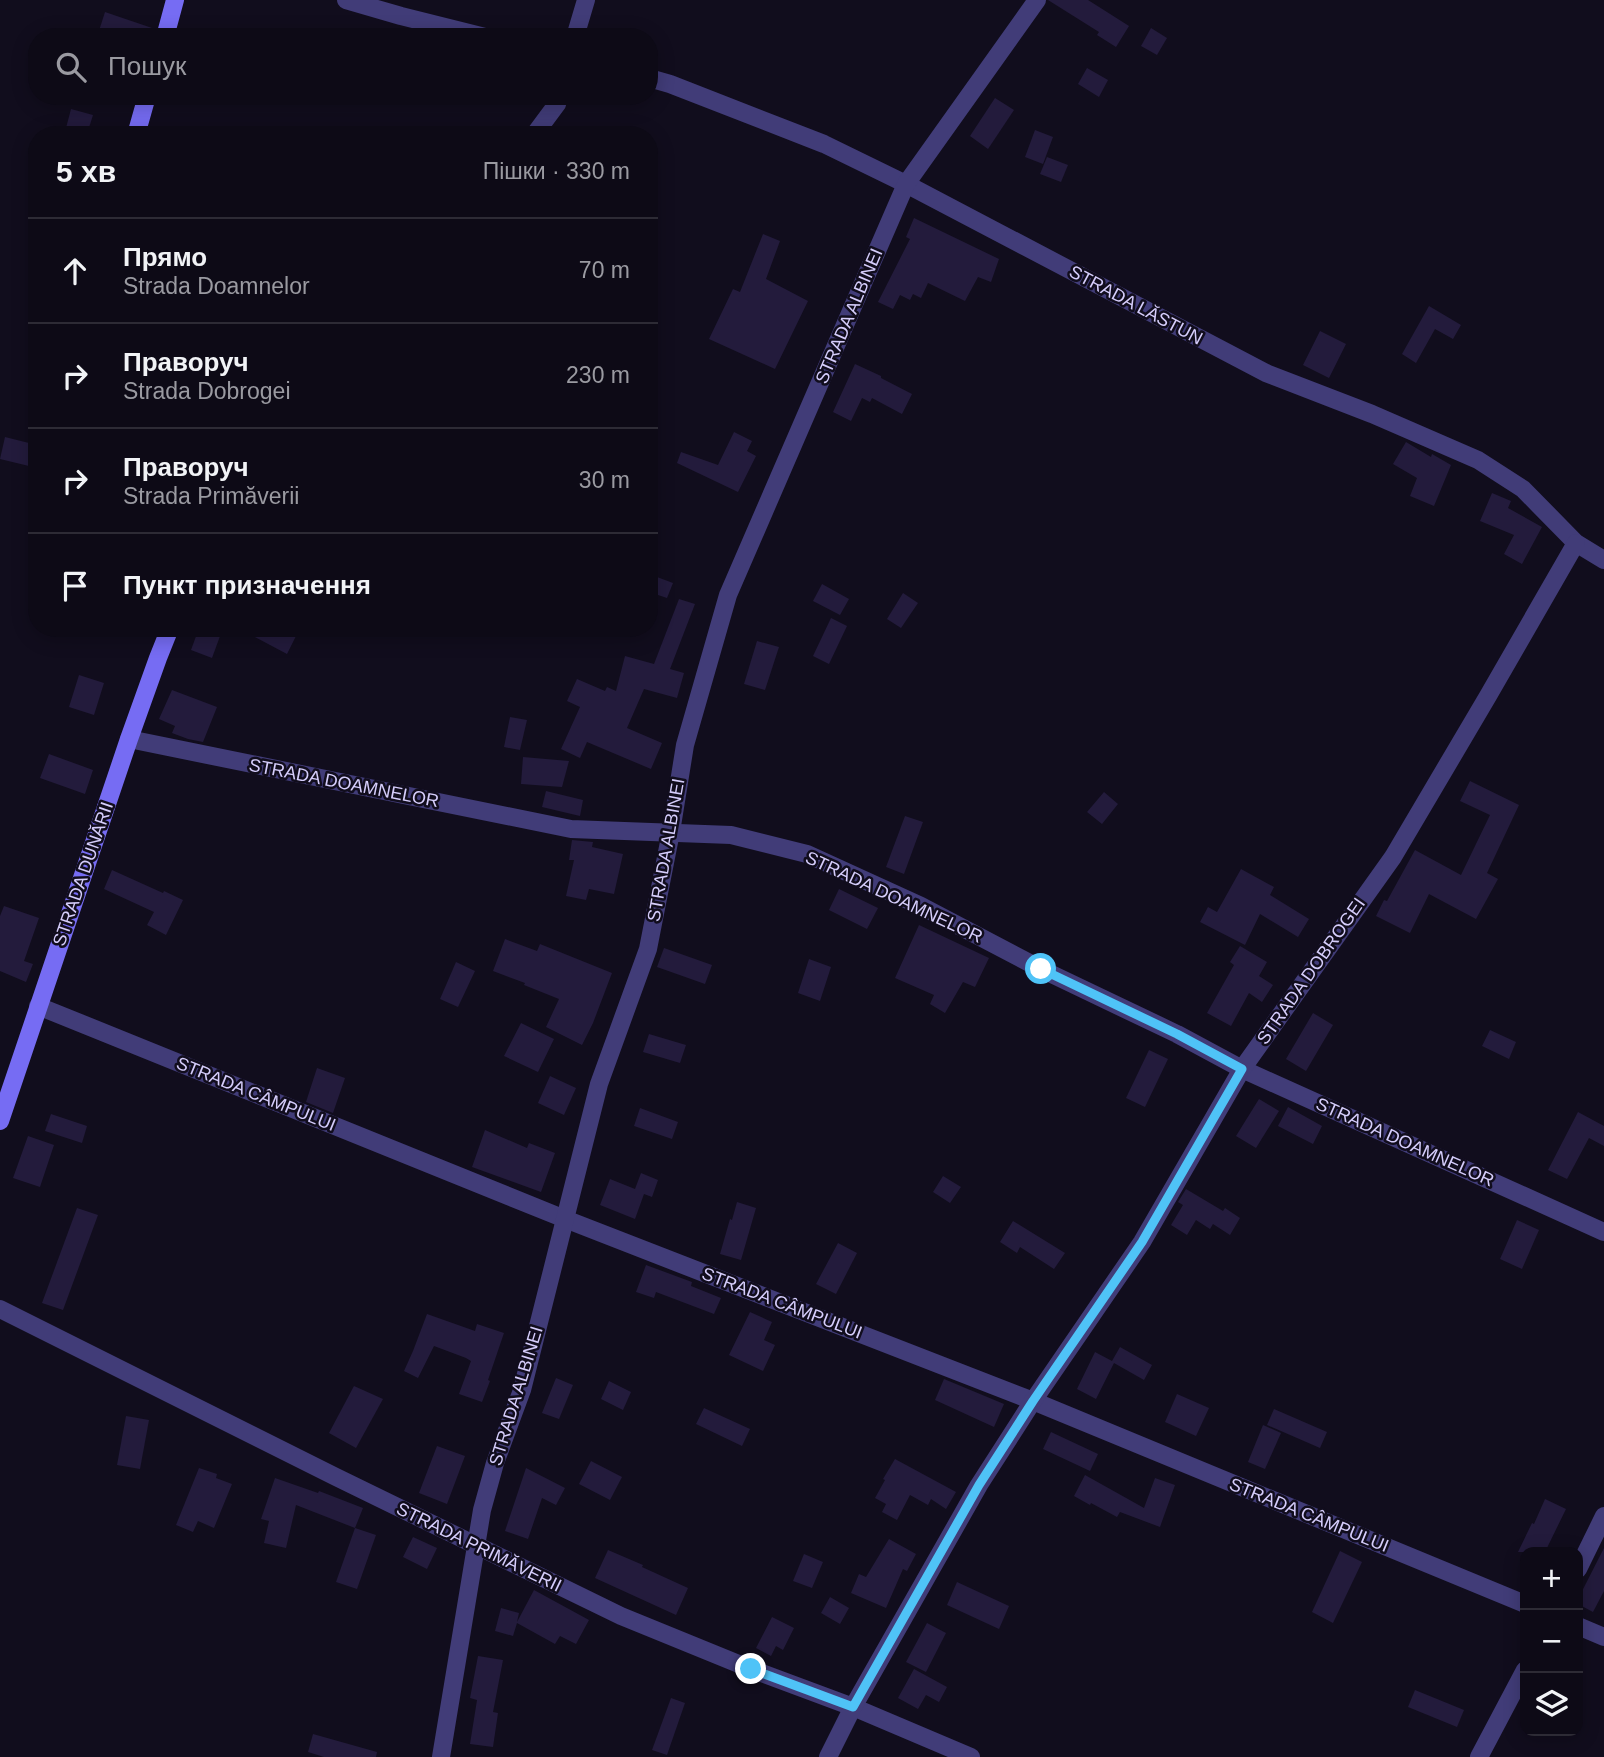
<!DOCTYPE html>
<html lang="uk">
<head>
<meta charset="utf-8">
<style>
  body { margin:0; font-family:Arial,sans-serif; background:#16131f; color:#f1f3f6 }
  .controls { position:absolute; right:21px; bottom:21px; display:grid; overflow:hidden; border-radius:14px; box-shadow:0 4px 18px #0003 }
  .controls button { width:63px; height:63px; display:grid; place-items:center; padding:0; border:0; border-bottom:2px solid #2d2b35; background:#0d0a16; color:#f1f3f6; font:35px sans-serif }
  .stop { position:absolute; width:21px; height:21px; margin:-16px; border:5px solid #4fc3f7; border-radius:50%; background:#fff }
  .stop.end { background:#4fc3f7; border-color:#fff; box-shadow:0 2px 7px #0008 }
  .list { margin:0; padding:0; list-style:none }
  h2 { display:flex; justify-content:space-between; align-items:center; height:91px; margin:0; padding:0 28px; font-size:30px }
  h2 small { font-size:23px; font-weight:400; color:#9a9aa1 }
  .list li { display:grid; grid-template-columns:46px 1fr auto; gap:21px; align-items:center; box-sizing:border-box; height:105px; padding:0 28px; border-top:2px solid #2d2b35 }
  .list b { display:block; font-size:26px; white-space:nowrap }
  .list p { margin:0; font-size:23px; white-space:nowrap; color:#9a9aa1 }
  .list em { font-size:23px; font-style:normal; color:#9a9aa1 }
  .icon { flex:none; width:38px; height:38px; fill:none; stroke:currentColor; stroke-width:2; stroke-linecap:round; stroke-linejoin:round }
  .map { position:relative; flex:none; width:1604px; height:1757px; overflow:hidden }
  .search { position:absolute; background:#0d0a16; box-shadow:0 4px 18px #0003; left:28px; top:28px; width:630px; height:77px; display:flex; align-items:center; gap:18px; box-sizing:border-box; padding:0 24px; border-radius:28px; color:#9a9aa1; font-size:26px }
  .panel { position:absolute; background:#0d0a16; box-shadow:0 4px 18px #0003; left:28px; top:126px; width:630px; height:511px; border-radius:28px }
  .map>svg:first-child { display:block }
</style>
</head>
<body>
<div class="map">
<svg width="1604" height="1757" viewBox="0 0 1604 1757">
  <rect width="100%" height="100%" fill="#110d1d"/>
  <g fill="#231b3c">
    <polygon points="1048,0 1088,0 1129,26 1116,47 1097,35 1099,32"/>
    <polygon points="105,12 155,29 154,37 97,37"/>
    <polygon points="1151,28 1167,38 1157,55 1141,46"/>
    <polygon points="1087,68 1108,80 1099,97 1078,84"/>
    <polygon points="995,98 1014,110 988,149 970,136"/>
    <polygon points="71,109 93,115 87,134 66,128"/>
    <polygon points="1035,130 1053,137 1043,164 1025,157"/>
    <polygon points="1047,157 1068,165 1061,182 1040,174"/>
    <polygon points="914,218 999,259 991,282 978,277 965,301 928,283 921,298 913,294 910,300 900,295 893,309 878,302 910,239 906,237"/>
    <polygon points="763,234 780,241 766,279 808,301 775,369 709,339 733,289 740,292"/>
    <polygon points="1429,306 1461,325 1453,339 1435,329 1416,363 1402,354"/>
    <polygon points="1320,331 1346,344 1329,378 1303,365"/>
    <polygon points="855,364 881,376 881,378 912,394 902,414 872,398 870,402 862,398 851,421 833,412"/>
    <polygon points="734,432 752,441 747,451 756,456 738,492 677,463 681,452 718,465"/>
    <polygon points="5,437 37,445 33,467 0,459"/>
    <polygon points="1406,442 1431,457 1432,454 1451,465 1434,506 1410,496 1417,478 1393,464"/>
    <polygon points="1492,493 1511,501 1508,508 1542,527 1522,564 1504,554 1514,535 1480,521"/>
    <polygon points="649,574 673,583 667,598 649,592"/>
    <polygon points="822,584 849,599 840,615 813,601"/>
    <polygon points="903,593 918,603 901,628 887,619"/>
    <polygon points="679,599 695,604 670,669 684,673 677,698 644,689 627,728 662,743 651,769 587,742 580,758 561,749 580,707 567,701 577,679 605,691 607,687 616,691 625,656 654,664"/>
    <polygon points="831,618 847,626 829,664 813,656"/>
    <polygon points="199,628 223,628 212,658 191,650"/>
    <polygon points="238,628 300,628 287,654"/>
    <polygon points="757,641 779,647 765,690 744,684"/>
    <polygon points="79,675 104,683 94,715 69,707"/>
    <polygon points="172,690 217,707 203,742 188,739 172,733 175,726 159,719"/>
    <polygon points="510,717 527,720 520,750 504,747"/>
    <polygon points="49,754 93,770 85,794 40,778"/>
    <polygon points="523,757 569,761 562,787 521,784"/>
    <polygon points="1470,781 1519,805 1487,873 1498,879 1476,919 1429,894 1410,933 1376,916 1384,900 1387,901 1415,850 1461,875 1490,815 1460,801"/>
    <polygon points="546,791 583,800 580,816 542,807"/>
    <polygon points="1104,792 1118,804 1102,824 1087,812"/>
    <polygon points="905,816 923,822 904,874 886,867"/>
    <polygon points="572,840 593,842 592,847 623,854 614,894 589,889 586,900 566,896 574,860 569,860"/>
    <polygon points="1241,869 1274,887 1270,895 1309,919 1298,937 1260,914 1245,945 1200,922 1208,907 1217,912"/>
    <polygon points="112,870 163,893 164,891 183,900 166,935 147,925 154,912 104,889"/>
    <polygon points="839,889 878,908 867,929 829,910"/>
    <polygon points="4,906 39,918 24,961 33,964 26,982 0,971 0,916"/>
    <polygon points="919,925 989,958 975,987 963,982 945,1013 930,1004 934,995 895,978"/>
    <polygon points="505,939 537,951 540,944 612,973 593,1023 582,1045 546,1027 559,999 524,985 525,983 493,971"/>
    <polygon points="1240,946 1267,962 1259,976 1273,985 1262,1002 1249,993 1231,1026 1207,1013 1234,965 1230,962"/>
    <polygon points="664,948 712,965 705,984 657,967"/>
    <polygon points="809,959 831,967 820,1001 798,993"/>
    <polygon points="456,962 475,971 458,1007 440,999"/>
    <polygon points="1313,1013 1333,1025 1306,1071 1286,1059"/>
    <polygon points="521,1023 554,1039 538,1072 504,1056"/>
    <polygon points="1490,1030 1516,1042 1509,1059 1482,1046"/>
    <polygon points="649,1034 686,1045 680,1063 643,1052"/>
    <polygon points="1149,1050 1168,1059 1145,1107 1126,1098"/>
    <polygon points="317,1068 345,1078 333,1113 306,1102"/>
    <polygon points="550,1076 576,1088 564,1115 538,1103"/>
    <polygon points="1259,1099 1279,1111 1256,1148 1236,1136"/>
    <polygon points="1288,1107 1322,1126 1313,1144 1278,1126"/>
    <polygon points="640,1108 678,1122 672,1139 634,1126"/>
    <polygon points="1578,1112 1604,1126 1604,1146 1589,1138 1567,1179 1548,1170"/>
    <polygon points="51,1114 87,1126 82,1143 45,1131"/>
    <polygon points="485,1130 527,1148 529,1143 555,1153 541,1192 472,1167"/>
    <polygon points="28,1136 54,1145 40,1187 13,1178"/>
    <polygon points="641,1173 658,1180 652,1197 644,1194 635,1219 600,1205 610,1179 635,1189"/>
    <polygon points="943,1176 961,1187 950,1203 933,1192"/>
    <polygon points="1186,1189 1223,1211 1225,1208 1240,1218 1230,1235 1213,1224 1210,1229 1196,1220 1187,1235 1171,1225 1183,1205 1178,1202"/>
    <polygon points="737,1202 756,1208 741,1260 720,1254 730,1219 732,1220"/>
    <polygon points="77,1208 98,1215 63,1310 42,1303"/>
    <polygon points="1517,1220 1539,1230 1522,1269 1500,1259"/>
    <polygon points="1013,1221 1065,1253 1054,1269 1020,1247 1017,1253 1000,1242"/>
    <polygon points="838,1243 857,1253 836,1294 816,1284"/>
    <polygon points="646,1265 692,1282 691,1286 721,1298 714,1314 656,1292 654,1298 636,1292"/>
    <polygon points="750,1312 772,1322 764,1340 775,1345 763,1371 729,1355"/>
    <polygon points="427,1314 475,1331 477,1324 504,1333 488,1380 490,1381 482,1402 459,1394 471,1361 466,1358 434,1346 418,1378 404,1371 413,1351"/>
    <polygon points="1120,1347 1152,1365 1144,1380 1114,1363 1096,1399 1077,1389 1095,1352 1112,1361"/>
    <polygon points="556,1378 573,1385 559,1419 542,1413"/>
    <polygon points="944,1379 1004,1404 994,1427 935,1400"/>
    <polygon points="609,1381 631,1392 623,1410 601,1399"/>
    <polygon points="354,1386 383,1399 356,1448 329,1433"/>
    <polygon points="1177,1394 1209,1408 1196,1436 1165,1422"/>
    <polygon points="704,1408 750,1429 742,1446 696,1424"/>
    <polygon points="1274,1409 1327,1432 1320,1448 1267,1425"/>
    <polygon points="126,1416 149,1420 140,1469 117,1465"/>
    <polygon points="1263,1425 1281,1433 1265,1469 1248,1462"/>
    <polygon points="1051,1432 1098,1454 1090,1471 1043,1449"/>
    <polygon points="437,1446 465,1456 447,1504 419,1493"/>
    <polygon points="895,1459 956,1492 946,1509 931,1499 928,1505 910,1495 897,1520 882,1512 886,1504 875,1498 885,1480 883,1479"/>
    <polygon points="591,1461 622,1477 610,1500 579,1484"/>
    <polygon points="199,1468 217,1474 216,1478 232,1484 214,1528 198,1521 193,1532 176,1525"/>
    <polygon points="526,1468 565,1488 556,1505 542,1498 528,1539 505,1531"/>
    <polygon points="1085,1475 1144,1508 1155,1478 1175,1485 1160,1527 1120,1512 1117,1517 1091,1503 1090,1505 1074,1496"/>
    <polygon points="275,1478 318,1493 319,1491 363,1508 355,1528 296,1505 286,1548 264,1543 269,1521 261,1519"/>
    <polygon points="1545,1499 1566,1509 1545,1552 1518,1552 1532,1523 1534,1524"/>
    <polygon points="355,1528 376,1535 357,1589 336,1582"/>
    <polygon points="413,1537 437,1548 427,1569 403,1557"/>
    <polygon points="889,1539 916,1554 907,1571 903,1569 886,1608 851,1593 859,1574 866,1577"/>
    <polygon points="1604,1548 1604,1591 1593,1612 1578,1604 1578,1599"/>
    <polygon points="608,1550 643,1565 642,1567 688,1588 676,1615 595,1578"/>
    <polygon points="1340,1551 1362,1562 1333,1623 1312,1612"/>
    <polygon points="804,1554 823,1562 812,1588 793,1581"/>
    <polygon points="957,1582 1009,1606 999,1629 947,1605"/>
    <polygon points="534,1590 589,1620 576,1644 560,1636 555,1644 517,1623 513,1636 495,1631 501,1608 519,1613 517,1622"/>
    <polygon points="830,1597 849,1608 840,1624 821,1613"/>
    <polygon points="772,1617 794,1628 783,1650 776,1646 771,1656 756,1648"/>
    <polygon points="927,1623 946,1633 926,1672 906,1662"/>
    <polygon points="478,1656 503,1660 493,1712 498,1713 493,1747 470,1744 477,1700 470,1698"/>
    <polygon points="914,1669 947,1687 939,1702 926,1695 918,1709 898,1698"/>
    <polygon points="1415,1690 1464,1710 1457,1727 1408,1707"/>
    <polygon points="671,1698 685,1703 667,1755 652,1750"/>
    <polygon points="313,1734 377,1752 376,1757 324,1757 308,1752"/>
  </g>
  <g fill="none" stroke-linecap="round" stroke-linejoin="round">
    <g stroke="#413c78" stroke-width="18">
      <polyline points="346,0 401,16 485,37"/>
      <polyline points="575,37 586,0"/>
      <polyline points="649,78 670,84 824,144 906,184 1266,373 1372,414 1478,460 1523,489 1576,543 1604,560"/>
      <polyline points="534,135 557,104 559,96"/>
      <polyline points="129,739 571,829 731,835 807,854 921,906 1041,969 1177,1034 1242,1069 1604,1232"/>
      <polyline points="38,1006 565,1219 1033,1401 1525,1604"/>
      <polyline points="0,1309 336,1477 621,1616 751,1669 853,1707 971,1757"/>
      <polyline points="1578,1569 1604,1516"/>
      <polyline points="1578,1626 1604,1637"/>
      <polyline points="441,1757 482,1510 495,1463 522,1390 599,1084 648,949 671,832 685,745 728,595 906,184 1037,0"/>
      <polyline points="828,1757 853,1707 979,1485 1033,1401 1142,1242 1242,1069 1393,857 1488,696 1576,543"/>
      <polyline points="1479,1757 1525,1670"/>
    </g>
    <g stroke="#766cf3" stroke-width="18">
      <polyline points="165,37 175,0"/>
      <polyline points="136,135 147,96"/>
      <polyline points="0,1121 129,739 158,658 170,628"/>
    </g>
  </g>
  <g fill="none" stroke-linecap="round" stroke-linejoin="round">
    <polyline stroke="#4fc3f7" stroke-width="9" points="751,1669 853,1707 979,1485 1033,1401 1142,1242 1242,1069 1177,1034 1041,969"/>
  </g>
  <g text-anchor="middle" stroke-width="5" stroke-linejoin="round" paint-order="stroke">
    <g font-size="18" fill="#d5cdfb" stroke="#110d1d">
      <text transform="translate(1136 305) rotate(28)" y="6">STRADA LĂSTUN</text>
      <text transform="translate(849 316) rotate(-67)" y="6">STRADA ALBINEI</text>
      <text transform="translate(344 783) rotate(11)" y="6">STRADA DOAMNELOR</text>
      <text transform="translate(666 850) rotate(-80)" y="6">STRADA ALBINEI</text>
      <text transform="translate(83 874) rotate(-71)" y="6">STRADA DUNĂRII</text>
      <text transform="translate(894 897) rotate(25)" y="6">STRADA DOAMNELOR</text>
      <text transform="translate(1311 971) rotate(-55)" y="6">STRADA DOBROGEI</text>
      <text transform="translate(256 1094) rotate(22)" y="6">STRADA CÂMPULUI</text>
      <text transform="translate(1405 1142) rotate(24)" y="6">STRADA DOAMNELOR</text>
      <text transform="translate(782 1303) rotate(21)" y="6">STRADA CÂMPULUI</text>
      <text transform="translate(516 1396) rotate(-73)" y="6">STRADA ALBINEI</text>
      <text transform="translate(1309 1515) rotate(22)" y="6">STRADA CÂMPULUI</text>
      <text transform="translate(479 1547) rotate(26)" y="6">STRADA PRIMĂVERII</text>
    </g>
  </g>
</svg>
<div class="controls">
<button>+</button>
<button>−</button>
<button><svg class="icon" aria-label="layers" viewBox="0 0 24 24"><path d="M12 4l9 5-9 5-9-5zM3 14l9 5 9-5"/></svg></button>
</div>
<div class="stop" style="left:1041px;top:969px"></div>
<div class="stop end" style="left:751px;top:1669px"></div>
<div class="search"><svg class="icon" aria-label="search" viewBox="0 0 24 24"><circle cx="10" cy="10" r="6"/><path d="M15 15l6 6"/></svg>Пошук</div>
<section class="panel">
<h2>5 хв<small>Пішки · 330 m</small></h2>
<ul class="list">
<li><svg class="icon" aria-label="ahead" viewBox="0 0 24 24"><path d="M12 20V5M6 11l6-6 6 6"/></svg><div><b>Прямо</b><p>Strada Doamnelor</p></div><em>70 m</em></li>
<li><svg class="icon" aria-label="right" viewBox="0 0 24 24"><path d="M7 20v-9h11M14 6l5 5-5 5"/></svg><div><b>Праворуч</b><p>Strada Dobrogei</p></div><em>230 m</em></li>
<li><svg class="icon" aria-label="right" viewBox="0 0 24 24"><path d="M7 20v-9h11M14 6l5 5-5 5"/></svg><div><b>Праворуч</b><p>Strada Primăverii</p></div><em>30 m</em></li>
<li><svg class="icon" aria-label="arrive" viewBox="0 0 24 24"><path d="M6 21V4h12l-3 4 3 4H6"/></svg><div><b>Пункт призначення</b></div></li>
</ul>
</section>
</div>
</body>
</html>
